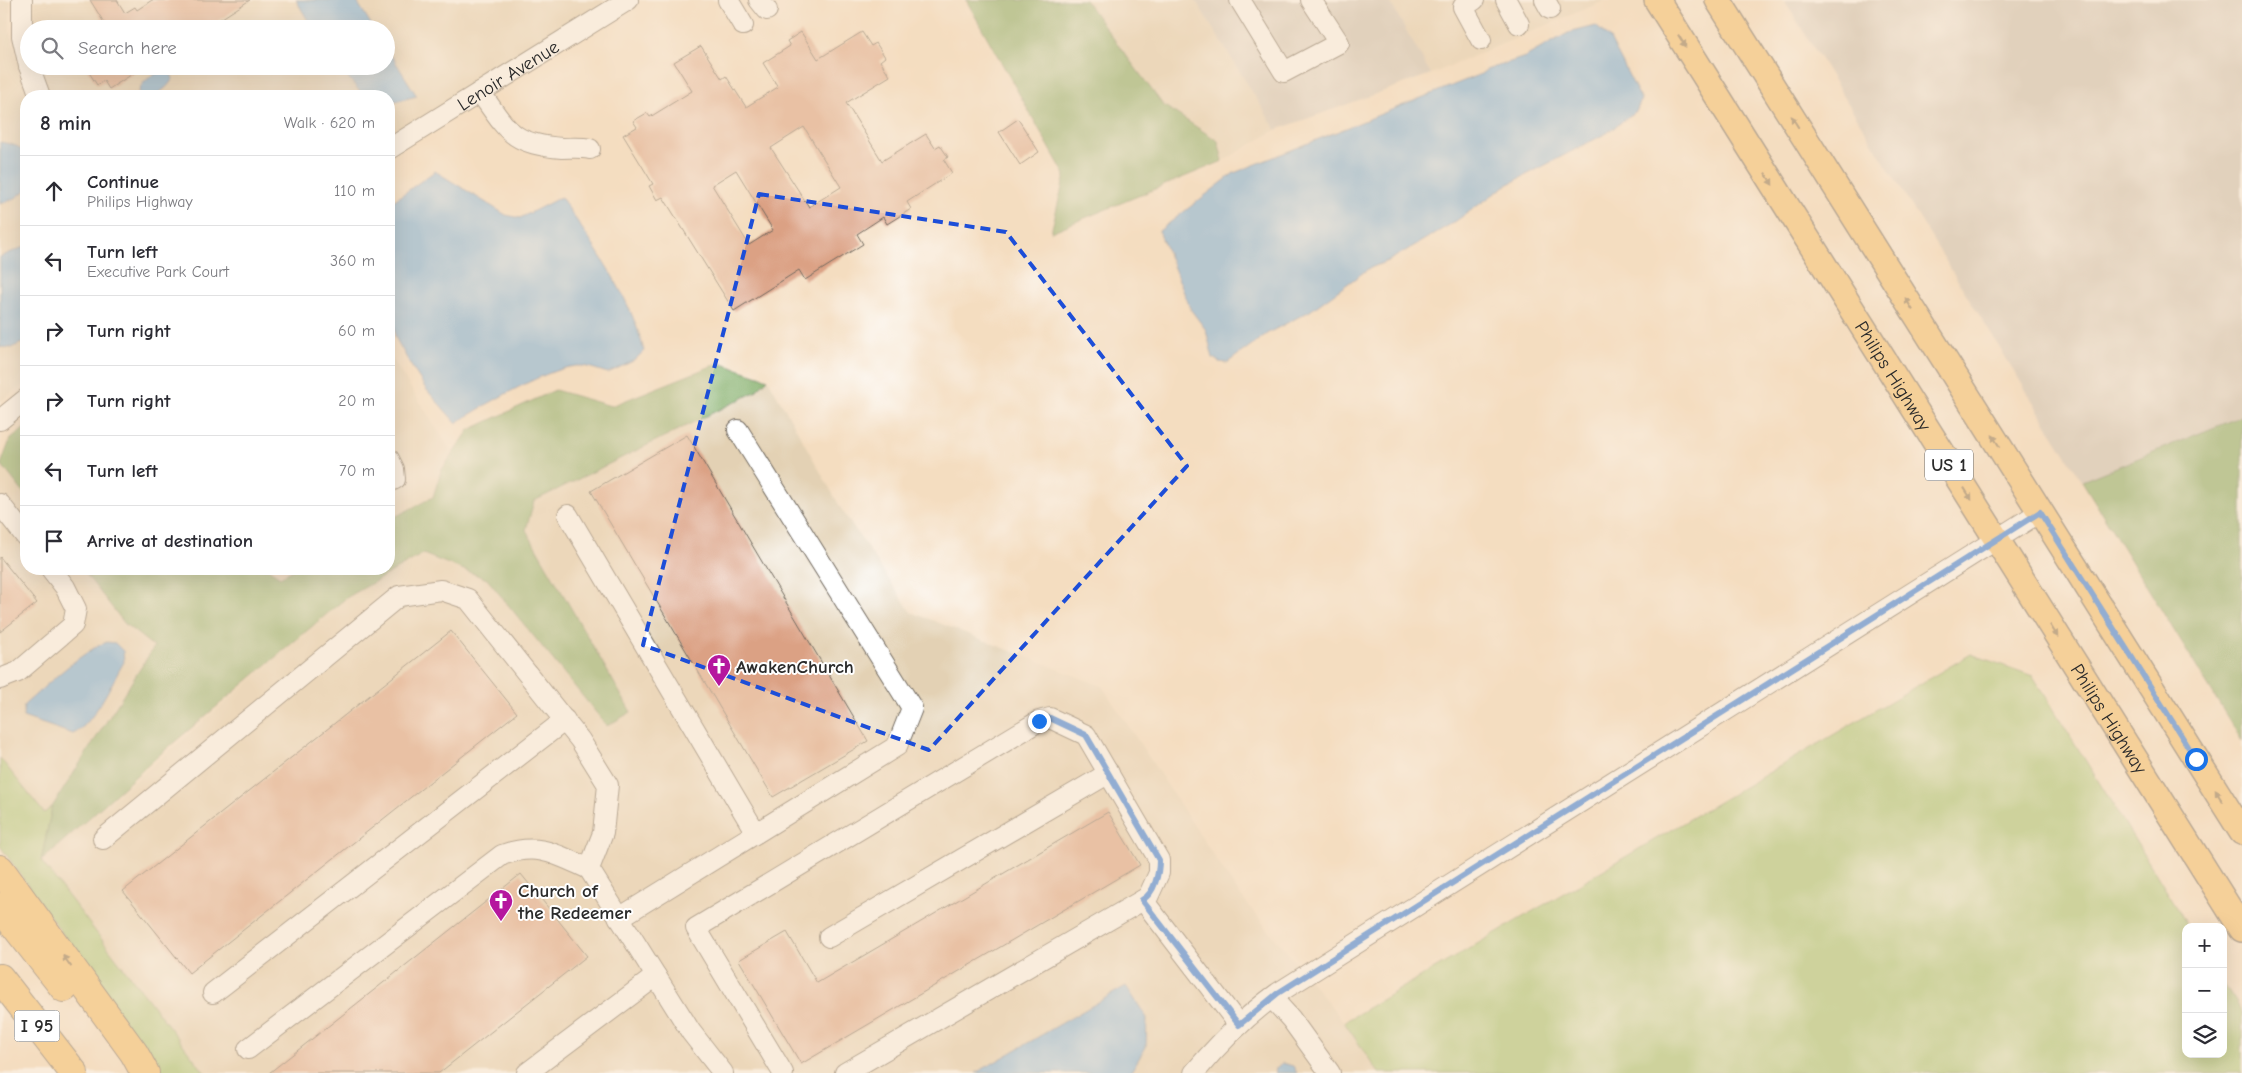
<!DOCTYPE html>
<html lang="en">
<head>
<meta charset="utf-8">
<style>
  body { margin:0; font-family:"Comic Neue",sans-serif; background:#f2f2f3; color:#2b2b33 }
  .controls { position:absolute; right:15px; bottom:15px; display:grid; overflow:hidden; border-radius:10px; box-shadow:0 5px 20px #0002 }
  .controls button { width:45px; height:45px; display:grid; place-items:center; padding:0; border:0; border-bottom:1px solid #e1e1e2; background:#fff; color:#2b2b33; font:25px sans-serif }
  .stop { position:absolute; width:15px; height:15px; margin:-11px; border:4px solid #1a73e8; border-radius:50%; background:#fff }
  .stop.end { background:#1a73e8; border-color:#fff; box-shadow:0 1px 5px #0008 }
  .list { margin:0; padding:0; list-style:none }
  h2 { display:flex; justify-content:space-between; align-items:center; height:65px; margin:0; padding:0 20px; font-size:21px }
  h2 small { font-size:16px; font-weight:400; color:#7c7c81 }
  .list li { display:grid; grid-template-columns:32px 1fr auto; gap:15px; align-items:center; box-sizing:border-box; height:70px; padding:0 20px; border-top:1px solid #e1e1e2 }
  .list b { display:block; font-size:19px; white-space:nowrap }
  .list p { margin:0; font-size:16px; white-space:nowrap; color:#7c7c81 }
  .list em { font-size:16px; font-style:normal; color:#7c7c81 }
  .icon { flex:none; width:28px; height:28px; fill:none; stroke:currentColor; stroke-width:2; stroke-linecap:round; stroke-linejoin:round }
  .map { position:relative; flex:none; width:2242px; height:1073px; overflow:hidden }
  .search { position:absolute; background:#fff; box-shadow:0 5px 20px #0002; left:20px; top:20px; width:375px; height:55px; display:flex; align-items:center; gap:12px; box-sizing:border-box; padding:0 18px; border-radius:28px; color:#7c7c81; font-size:19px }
  .panel { position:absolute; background:#fff; box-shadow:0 5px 20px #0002; left:20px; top:90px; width:375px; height:485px; border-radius:20px }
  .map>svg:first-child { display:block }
</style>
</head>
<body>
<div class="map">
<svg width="2242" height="1073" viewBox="0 0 2242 1073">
  <rect width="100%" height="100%" fill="#fff"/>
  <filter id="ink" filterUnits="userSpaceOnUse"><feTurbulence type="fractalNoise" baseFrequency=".02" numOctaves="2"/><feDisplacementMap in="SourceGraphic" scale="10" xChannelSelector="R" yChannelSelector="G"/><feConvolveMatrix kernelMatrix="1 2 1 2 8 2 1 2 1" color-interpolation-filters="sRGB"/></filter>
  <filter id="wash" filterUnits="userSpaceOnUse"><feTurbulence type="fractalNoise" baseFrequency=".0096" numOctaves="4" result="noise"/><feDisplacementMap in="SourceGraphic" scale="20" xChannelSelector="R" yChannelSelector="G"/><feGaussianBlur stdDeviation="1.12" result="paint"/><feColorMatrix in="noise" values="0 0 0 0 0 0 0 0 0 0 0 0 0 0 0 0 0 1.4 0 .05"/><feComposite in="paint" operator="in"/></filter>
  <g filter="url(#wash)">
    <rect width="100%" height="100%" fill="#f4ddc0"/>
    <g fill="#e3d1b4">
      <polygon points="0,0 10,0 10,32 27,96 26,382 0,402"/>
      <polygon points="35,0 607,0 389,138 389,96 51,96 40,75 39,66 386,66 386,29 32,29"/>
      <polygon points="1085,0 1195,0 1276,130 1223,161 1218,141 1163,105"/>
      <polygon points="1389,0 1606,0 1431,74"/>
      <polygon points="389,354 453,454 441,471 433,497 389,520"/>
      <polygon points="768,379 842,510 911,612 1102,686 1239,894 1344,1022 1380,1073 205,1073 41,861 346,598 423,554 755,392"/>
      <polygon points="0,462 26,496 26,569 82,569 125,624 154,647 52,807 44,813 0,758"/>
      <polygon points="268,569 295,569 280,577"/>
    </g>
    <g fill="#cbc3b8">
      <polygon points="1195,0 1389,0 1431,74 1276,130"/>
      <polygon points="1784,0 2242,0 2242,416 2082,481"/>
    </g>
    <g fill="#9fc671" stroke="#65784e">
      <polygon points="1971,654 2033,676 2189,927 2186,927 2186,1054 2223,1054 2223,982 2242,1012 2242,1073 1379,1073 1344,1022"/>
      <polygon points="0,758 44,813 52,807 41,861 205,1073 161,1073 0,846"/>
    </g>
    <g fill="#7fab63" stroke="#556b47">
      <polygon points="966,0 1085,0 1163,105 1218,141 1223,161 1051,232 1065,175"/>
      <polygon points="719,363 768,379 755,392 534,501 526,530 631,712 607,726 487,579 423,554 346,598 164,751 41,861 52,807 154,647 125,624 82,569 268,569 280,577 295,569 389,569 389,520 433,497 441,471 469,430 555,390 611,406"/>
      <polygon points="2242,416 2242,741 2082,481"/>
      <polygon points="26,427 26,496 1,464 10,440"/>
    </g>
    <g fill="#6eade1" stroke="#4c6c86">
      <polygon points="296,0 356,0 374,29 313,29"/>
      <polygon points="1596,26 1610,39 1641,99 1637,110 1607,133 1505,186 1456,221 1390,260 1368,269 1310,311 1268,333 1227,363 1219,362 1213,358 1206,330 1191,310 1159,231 1234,173 1481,74 1486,70 1525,57 1568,33"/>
      <polygon points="386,47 417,96 389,103 389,96 364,96 338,66 386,66"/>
      <path d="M169,71L173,78C167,90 155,97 141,96L139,91C143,79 156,72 169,71Z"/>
      <path d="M0,142C10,144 20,145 26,154V190L14,199L0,204Z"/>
      <path d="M435,171L506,215L520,218L561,197C593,246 630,293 644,351L635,360L608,373C600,371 591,367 582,366C554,363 482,407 456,423L426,389L410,364L395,337L394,321L389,316V204Z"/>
      <polygon points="26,246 26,341 11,348 0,347 0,257"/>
      <path d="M107,642L115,643L123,651L124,662C112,682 93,725 73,734L23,717L24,705C46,686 80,652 107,642Z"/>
      <polygon points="1126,986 1147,1018 1146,1047 1130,1073 976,1073"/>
      <polygon points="1282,1063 1293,1066 1297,1073 1275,1073 1276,1068"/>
    </g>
    <g id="blocks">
      <g fill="#dba184" fill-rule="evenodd">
        <polygon points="90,0 117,0 125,13 135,7 137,10 152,0 250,0 205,29 108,29"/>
        <path d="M801,32L818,59L862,32L871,46L876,43L885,57L880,61L890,76L846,103L882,161L926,134L935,148L940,145L948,157L944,160L952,173L907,202L911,209L887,224L883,217L857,234L863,244L805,280L799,270L734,311L663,197L657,200L649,186L653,184L623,135L637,127L633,121L647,113L650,117L692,91L674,62L701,46L722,79L726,76L746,107L778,87L763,63L790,46L787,41ZM804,127L841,187L809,207L771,148ZM736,170L773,230L749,245L712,185Z"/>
        <polygon points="85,66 145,66 109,89 104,81 97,85"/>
        <polygon points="1018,119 1039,152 1020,165 999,132"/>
        <polygon points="687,435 868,741 773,797 591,491"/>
        <polygon points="0,557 37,603 0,632"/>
        <polygon points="451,631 517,713 189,973 123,891"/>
        <polygon points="1108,812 1140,865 801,1064 739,960 787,932 817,983"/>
        <polygon points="521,874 587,956 439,1073 269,1073"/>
      </g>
    </g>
  </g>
  <g filter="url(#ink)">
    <use href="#blocks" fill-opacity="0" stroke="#71695f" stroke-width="1"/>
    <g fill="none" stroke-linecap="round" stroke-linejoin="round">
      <g stroke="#71695f" stroke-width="22">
        <g id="minor">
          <polyline points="22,0 22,36 29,66"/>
          <polyline points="728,0 743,25"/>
          <polyline points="759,0 767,10"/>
          <polyline points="1240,0 1284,72 1339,43 1311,0"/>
          <polyline points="1474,0 1463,7 1481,40"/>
          <polyline points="1506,0 1519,24"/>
          <polyline points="1545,0 1550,9"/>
          <polyline points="29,66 40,96"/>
          <path d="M480,92C508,131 511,144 562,148C572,148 581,147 590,149"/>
          <path id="s1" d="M389,149L628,0"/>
          <polyline points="0,420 26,399"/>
          <polyline points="389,459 394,469 395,479 389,482"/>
          <polyline points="0,504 26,537"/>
          <polyline points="568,515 756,833"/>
          <polyline points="0,679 18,672 73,625 76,609 65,587 51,569"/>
          <polyline points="103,839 399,596 441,590 468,599 580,740 608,785 603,833 589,869"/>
          <polyline points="589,869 691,1032 723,1073"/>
          <polyline points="1143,900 1239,1025"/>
          <polyline points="619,918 897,746 912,708 738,430"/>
          <polyline points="829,937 1109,773"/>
          <polyline points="213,993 565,720"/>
          <polyline points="1272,998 1291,1019 1330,1073"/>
          <path d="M248,1049L502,855C538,842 556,854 589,869"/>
          <polyline points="527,1073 656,976"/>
          <polyline points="783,1073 696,928 1039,721 1050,718 1086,735 1159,860 1159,873 1148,897 845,1073"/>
          <path d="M1194,1073C1219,1043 1246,1016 1278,993L2040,512"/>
        </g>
      </g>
      <g stroke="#71695f" stroke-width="28">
        <g id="major">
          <path id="s2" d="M1657,0L2242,929"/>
          <polyline points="1718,0 2242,832"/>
        </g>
      </g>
      <g stroke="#71695f" stroke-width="30">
        <g id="highway">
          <polyline points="0,869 134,1053 145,1073"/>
          <polyline points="0,907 64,988"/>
          <polyline points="0,978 74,1073"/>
        </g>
      </g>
      <use href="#minor" stroke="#fff" stroke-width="20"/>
      <use href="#major" stroke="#f7c06c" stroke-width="25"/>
      <use href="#highway" stroke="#f7c06c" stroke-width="28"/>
    </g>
    <defs><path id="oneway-solid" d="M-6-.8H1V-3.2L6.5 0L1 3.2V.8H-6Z" transform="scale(1.25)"/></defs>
    <g fill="#876e48">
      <use href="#oneway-solid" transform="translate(1682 41) rotate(58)"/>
      <use href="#oneway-solid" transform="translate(1795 122) rotate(-122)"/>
      <use href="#oneway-solid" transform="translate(1769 179) rotate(58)"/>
      <use href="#oneway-solid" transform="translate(1909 304) rotate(-122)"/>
      <use href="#oneway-solid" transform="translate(1996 441) rotate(-122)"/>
      <use href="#oneway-solid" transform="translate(1968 494) rotate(58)"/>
      <use href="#oneway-solid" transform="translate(2054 631) rotate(58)"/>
      <use href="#oneway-solid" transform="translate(2219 796) rotate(-122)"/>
      <use href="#oneway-solid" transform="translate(67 961) rotate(-126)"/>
    </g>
  </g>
  <g fill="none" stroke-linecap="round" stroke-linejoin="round" filter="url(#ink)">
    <path stroke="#1a73e8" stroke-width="6" d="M1039,721L1050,718L1086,735L1159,860C1159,873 1155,893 1142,900L1239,1025L1278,993L2040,512L2196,759"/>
  </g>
  <path d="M0 0H2242V1073H0ZM759,194L1006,232L1187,466L929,750L643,645Z" fill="#f4ddc0" fill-opacity=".55" fill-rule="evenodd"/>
  <path fill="none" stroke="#1d4ed8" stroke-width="4" stroke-dasharray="10 6" stroke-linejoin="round" d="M759,194L1006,232L1187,466L929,750L643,645Z"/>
  <defs>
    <g id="church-pin" transform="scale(1.25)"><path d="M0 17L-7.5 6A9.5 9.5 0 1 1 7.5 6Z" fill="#b5179e" stroke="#fff"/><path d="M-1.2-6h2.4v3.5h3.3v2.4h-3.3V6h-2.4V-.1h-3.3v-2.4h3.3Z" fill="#fff"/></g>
  </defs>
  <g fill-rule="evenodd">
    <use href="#church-pin" x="719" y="666"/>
    <use href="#church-pin" x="501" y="901"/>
  </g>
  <g text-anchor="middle" stroke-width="4" stroke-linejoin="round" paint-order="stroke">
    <g fill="#fff" stroke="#6b6b6b" stroke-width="1">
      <rect x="1925" y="449.5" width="48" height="31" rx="4"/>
      <rect x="14.5" y="1010.5" width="45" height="31" rx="4"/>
    </g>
    <g font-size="18" font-weight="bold" fill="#2b2b2b">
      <text x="1949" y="471">US 1</text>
      <text x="37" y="1032">I 95</text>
    </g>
    <g font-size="19" fill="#2b2b2b" stroke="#fff">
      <text dy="7" stroke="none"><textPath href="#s1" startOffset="140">Lenoir Avenue</textPath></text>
      <text dy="7" stroke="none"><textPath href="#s2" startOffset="444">Philips Highway</textPath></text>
      <text dy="7" stroke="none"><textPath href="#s2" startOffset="849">Philips Highway</textPath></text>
    </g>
    <g font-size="19" font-weight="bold" fill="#2b2b2b" stroke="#fff" text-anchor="start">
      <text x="736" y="673">AwakenChurch</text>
      <text x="518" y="897">Church of<tspan x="518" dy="22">the Redeemer</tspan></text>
    </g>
  </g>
</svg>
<div class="controls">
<button>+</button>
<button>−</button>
<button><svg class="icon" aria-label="layers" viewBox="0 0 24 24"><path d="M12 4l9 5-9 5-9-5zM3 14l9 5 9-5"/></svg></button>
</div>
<div class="stop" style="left:2196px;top:759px"></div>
<div class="stop end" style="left:1039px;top:721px"></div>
<div class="search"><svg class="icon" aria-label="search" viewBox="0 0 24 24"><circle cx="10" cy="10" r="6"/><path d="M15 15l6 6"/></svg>Search here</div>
<section class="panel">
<h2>8 min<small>Walk · 620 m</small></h2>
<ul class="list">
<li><svg class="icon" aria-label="ahead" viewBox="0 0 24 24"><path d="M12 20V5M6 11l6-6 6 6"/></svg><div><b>Continue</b><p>Philips Highway</p></div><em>110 m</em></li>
<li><svg class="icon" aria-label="left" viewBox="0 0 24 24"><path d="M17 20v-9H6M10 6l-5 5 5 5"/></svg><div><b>Turn left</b><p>Executive Park Court</p></div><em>360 m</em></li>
<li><svg class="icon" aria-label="right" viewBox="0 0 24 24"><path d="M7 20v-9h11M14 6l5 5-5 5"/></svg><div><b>Turn right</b></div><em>60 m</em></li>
<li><svg class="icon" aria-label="right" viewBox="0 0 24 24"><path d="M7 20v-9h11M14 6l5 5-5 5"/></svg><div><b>Turn right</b></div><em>20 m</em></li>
<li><svg class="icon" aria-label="left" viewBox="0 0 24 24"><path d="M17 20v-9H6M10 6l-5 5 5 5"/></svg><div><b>Turn left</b></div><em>70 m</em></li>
<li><svg class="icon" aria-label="arrive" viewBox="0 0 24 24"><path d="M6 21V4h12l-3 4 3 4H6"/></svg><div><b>Arrive at destination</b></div></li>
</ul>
</section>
</div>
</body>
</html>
